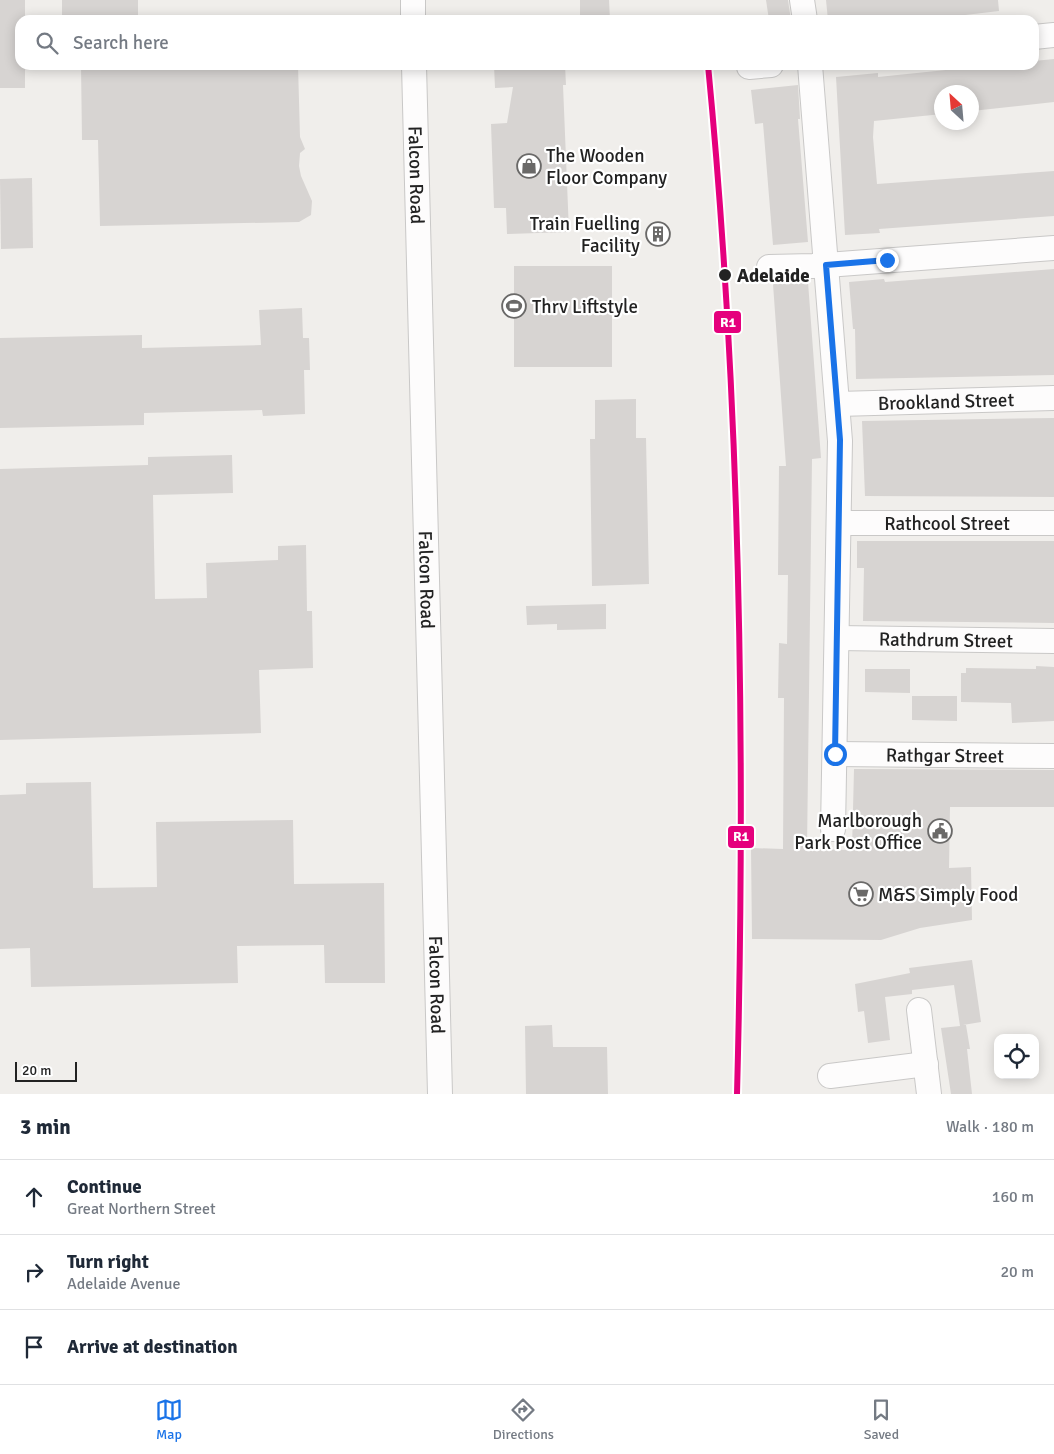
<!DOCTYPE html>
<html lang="en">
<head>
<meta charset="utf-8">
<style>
  body { margin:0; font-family:Signika,sans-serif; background:#f2f2f3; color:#1f2937 }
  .controls { position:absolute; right:15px; bottom:15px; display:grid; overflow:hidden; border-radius:10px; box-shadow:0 2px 12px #0003 }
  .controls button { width:45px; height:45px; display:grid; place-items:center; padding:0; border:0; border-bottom:1px solid #e0e1e3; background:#fff; color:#1f2937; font:25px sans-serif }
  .compass { position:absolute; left:934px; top:85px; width:45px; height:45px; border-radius:50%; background:#fff; box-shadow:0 2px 12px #0003; rotate:334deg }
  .scale { position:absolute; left:15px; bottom:12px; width:62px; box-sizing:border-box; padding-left:5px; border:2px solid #222; border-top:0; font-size:14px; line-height:18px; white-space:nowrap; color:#222; -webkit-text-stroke:4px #fff; paint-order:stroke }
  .stop { position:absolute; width:15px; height:15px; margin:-11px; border:4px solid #1a73e8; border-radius:50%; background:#fff }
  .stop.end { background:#1a73e8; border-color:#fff; box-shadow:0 1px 5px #0008 }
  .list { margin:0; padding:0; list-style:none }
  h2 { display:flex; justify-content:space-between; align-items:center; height:65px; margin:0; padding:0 20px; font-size:21px }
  h2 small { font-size:16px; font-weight:400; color:#747a83 }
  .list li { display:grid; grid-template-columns:32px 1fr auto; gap:15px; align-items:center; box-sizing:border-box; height:75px; padding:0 20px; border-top:1px solid #e0e1e3 }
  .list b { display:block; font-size:19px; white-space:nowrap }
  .list p { margin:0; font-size:16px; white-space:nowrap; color:#747a83 }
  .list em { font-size:16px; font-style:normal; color:#747a83 }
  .icon { flex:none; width:28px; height:28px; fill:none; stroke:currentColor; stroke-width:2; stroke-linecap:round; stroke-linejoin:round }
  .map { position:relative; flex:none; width:1054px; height:1094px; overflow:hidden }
  .search { position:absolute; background:#fff; box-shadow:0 2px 12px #0003; left:15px; right:15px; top:15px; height:55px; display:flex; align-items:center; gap:12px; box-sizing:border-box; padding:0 18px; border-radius:15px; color:#747a83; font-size:19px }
  .sheet { height:290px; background:#fff }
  nav { display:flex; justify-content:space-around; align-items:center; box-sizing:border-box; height:70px; border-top:1px solid #e0e1e3; background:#fff; font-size:14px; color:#747a83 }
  nav a { display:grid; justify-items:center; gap:2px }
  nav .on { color:#1a73e8 }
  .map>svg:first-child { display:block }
</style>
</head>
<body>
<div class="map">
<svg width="1054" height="1094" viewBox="0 0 1054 1094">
  <rect width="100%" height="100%" fill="#f0eeeb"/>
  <g fill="#d7d4d2">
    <polygon points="0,0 25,0 25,20 20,20 20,65 25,65 25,88 0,88"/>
    <rect x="62" y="0" width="76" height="20"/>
    <polygon points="580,0 609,0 610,20 580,20"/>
    <polygon points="766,0 788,0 791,20 769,20"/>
    <polygon points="826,0 998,0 999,11 923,20 828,20"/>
    <polygon points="1054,59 1054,102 972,111 972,92 942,92 942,114 874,121 873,137 877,184 1054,171 1054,216 879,229 880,233 845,235 836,77 878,73 878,77 994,65 1034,65 1034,61"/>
    <polygon points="81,65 298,65 300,137 305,149 300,153 299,166 301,176 312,201 311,215 299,222 100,226 98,140 82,140"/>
    <polygon points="494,65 565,65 566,85 563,85 569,232 507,234 506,208 494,208 491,124 507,123 513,87 495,88"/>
    <polygon points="798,85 800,119 798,119 808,242 773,245 763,123 755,124 751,90"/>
    <polygon points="32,178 33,248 1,249 0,179"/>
    <rect x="514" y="266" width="98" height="101"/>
    <polygon points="1054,269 1054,375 856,379 855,329 853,329 849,282 884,279 885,282"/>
    <polygon points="808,282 821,458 812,459 807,849 852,850 854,769 1054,770 1054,807 950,807 949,868 971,867 972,920 920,928 881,940 752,939 751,848 783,849 784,698 778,698 779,643 787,644 788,575 778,575 779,466 786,466 773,284"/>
    <polygon points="302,308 303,338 309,338 310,370 304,370 305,414 263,416 262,410 144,413 144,425 0,428 0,338 142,335 142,348 261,345 259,310"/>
    <polygon points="636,399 636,438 646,438 649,584 592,586 590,439 595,439 595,400"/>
    <polygon points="1054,418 1054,497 865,496 862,421"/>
    <polygon points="232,455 233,493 153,495 155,599 207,598 206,563 278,560 278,546 306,545 307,611 312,611 313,668 259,670 261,733 0,740 0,469 148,465 148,457"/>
    <polygon points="857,541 1054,541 1054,623 863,621 864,568 857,568"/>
    <polygon points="606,604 606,629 557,630 557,624 527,625 526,606"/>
    <polygon points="1036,666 1054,667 1054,721 1012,723 1011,703 961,702 961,673 966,673 966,668 1036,669"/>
    <polygon points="865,669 910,669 910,693 865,692"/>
    <polygon points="912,696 957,696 957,721 912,720"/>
    <polygon points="91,782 93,888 157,887 156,822 293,820 294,884 384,883 385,983 325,983 324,945 237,946 238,983 31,987 30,948 0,949 0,795 26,794 26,783"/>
    <polygon points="972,960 981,1022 963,1025 966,1025 970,1049 967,1049 972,1094 951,1094 941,1028 960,1026 954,985 912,990 912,994 885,997 890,1040 868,1043 864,1011 858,1012 855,984 910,973 909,968"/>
    <polygon points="552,1025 553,1047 607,1047 608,1094 526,1094 525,1026"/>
  </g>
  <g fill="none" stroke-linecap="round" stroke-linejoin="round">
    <g stroke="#c9c8c7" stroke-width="26">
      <g id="street">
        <polyline points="413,0 413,20"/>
        <polyline points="802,0 805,20"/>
        <polyline points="1034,37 1054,35"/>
        <path id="s1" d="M414,65L440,1094"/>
        <polyline points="810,65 840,441 833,829"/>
        <polyline points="749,67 771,65"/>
        <polyline points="769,267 813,266 1054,248"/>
        <path id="s2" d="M838,404L1054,398"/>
        <path id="s3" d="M839,523H1054"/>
        <path id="s4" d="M837,638L1054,641"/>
        <path id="s5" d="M835,754L1054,756"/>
        <polyline points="919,1010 929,1094"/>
        <polyline points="830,1076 926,1064"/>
      </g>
    </g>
    <use href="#street" stroke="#fdfcfc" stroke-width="24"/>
    <g stroke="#fff" stroke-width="10">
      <path id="rail-1" d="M708,65C741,407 746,751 737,1094"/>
    </g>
    <use href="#rail-1" stroke="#e5007d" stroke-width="6"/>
  </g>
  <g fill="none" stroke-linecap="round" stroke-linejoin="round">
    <polyline stroke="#1a73e8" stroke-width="6" points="835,754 840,440 826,265 887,260"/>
  </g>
  <defs>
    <g id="shop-ring" transform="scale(1.25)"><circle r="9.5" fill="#fff" stroke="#6a6968" stroke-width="1.5"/><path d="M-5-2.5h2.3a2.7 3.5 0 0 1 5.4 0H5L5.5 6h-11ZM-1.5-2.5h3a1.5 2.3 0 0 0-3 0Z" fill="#6a6968"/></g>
    <g id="building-ring" transform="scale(1.25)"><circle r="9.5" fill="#fff" stroke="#6a6968" stroke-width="1.5"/><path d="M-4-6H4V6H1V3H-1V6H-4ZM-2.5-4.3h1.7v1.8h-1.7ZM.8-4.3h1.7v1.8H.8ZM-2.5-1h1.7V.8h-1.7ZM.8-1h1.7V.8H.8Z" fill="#6a6968"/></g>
    <g id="stadium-ring" transform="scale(1.25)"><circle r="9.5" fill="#fff" stroke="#6a6968" stroke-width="1.5"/><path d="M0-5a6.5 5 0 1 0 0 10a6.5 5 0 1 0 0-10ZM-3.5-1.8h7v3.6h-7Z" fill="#6a6968"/></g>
    <g id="civic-ring" transform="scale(1.25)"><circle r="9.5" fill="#fff" stroke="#6a6968" stroke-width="1.5"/><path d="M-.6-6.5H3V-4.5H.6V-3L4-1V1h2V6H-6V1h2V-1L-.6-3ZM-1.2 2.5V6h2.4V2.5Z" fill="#6a6968"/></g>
    <g id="supermarket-ring" transform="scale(1.25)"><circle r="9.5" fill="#fff" stroke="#6a6968" stroke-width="1.5"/><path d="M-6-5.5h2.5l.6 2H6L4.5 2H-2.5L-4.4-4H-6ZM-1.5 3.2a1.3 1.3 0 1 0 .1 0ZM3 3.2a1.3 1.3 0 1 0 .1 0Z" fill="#6a6968"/></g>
  </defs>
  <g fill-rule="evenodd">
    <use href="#shop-ring" x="529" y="166"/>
    <use href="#building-ring" x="658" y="234"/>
    <use href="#stadium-ring" x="514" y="306"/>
    <use href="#civic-ring" x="940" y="831"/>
    <use href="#supermarket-ring" x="861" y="894"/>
  </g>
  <circle fill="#222" stroke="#fff" stroke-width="2" cx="725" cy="275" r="7"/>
  <g text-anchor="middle" stroke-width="4.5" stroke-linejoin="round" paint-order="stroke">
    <g font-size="19" fill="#222" stroke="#fff" text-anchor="start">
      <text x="546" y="162">The Wooden<tspan x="546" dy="22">Floor Company</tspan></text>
      <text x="640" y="230" text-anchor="end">Train Fuelling<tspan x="640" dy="22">Facility</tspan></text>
      <text x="532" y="313">Thrv Liftstyle</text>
      <text x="922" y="827" text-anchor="end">Marlborough<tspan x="922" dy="22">Park Post Office</tspan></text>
      <text x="878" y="901">M&amp;S Simply Food</text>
    </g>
    <g font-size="19" fill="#222" stroke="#fff">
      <text dy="7" stroke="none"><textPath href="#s1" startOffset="110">Falcon Road</textPath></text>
      <text dy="7" stroke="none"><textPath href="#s2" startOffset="108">Brookland Street</textPath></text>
      <text dy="7" stroke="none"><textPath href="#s3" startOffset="108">Rathcool Street</textPath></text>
      <text dy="7" stroke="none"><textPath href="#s1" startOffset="515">Falcon Road</textPath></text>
      <text dy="7" stroke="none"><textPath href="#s4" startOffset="109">Rathdrum Street</textPath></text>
      <text dy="7" stroke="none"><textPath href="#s5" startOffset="110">Rathgar Street</textPath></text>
      <text dy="7" stroke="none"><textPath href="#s1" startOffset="920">Falcon Road</textPath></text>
    </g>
    <g font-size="19" font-weight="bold" fill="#222" stroke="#fff" text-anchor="start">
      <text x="737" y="282">Adelaide</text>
    </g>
  </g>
  <g stroke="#fff" stroke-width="2">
    <rect x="713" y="310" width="29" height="24" rx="5" fill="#e5007d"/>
    <rect x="727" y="825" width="28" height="24" rx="5" fill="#e5007d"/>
  </g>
  <g font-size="14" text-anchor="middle" font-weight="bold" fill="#fff">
    <text x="728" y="327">R1</text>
    <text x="741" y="841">R1</text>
  </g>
</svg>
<div class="controls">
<button><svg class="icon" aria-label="locate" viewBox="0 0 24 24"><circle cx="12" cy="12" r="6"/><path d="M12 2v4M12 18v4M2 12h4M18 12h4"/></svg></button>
</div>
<svg class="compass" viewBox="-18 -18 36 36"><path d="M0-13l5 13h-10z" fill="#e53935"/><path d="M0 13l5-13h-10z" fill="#747a83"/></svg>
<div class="scale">20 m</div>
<div class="stop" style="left:835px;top:754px"></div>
<div class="stop end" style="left:887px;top:260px"></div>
<div class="search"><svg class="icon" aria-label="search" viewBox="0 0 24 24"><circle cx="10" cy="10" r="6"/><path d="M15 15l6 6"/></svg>Search here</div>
</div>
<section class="sheet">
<h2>3 min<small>Walk · 180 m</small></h2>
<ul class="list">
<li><svg class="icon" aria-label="ahead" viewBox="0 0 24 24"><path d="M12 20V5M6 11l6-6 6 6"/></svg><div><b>Continue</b><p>Great Northern Street</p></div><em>160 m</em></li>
<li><svg class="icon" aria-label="right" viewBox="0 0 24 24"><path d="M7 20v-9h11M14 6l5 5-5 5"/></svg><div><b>Turn right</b><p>Adelaide Avenue</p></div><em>20 m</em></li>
<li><svg class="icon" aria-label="arrive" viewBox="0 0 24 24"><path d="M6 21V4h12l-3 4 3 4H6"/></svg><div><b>Arrive at destination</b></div></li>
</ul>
</section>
<nav>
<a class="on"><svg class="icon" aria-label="map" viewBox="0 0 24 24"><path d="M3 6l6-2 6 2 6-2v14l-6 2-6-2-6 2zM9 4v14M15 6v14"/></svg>Map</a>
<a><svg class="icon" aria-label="directions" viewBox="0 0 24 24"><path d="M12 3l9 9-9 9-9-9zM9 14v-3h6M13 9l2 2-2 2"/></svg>Directions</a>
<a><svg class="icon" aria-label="saved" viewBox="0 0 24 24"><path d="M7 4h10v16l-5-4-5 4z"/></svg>Saved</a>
</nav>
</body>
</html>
